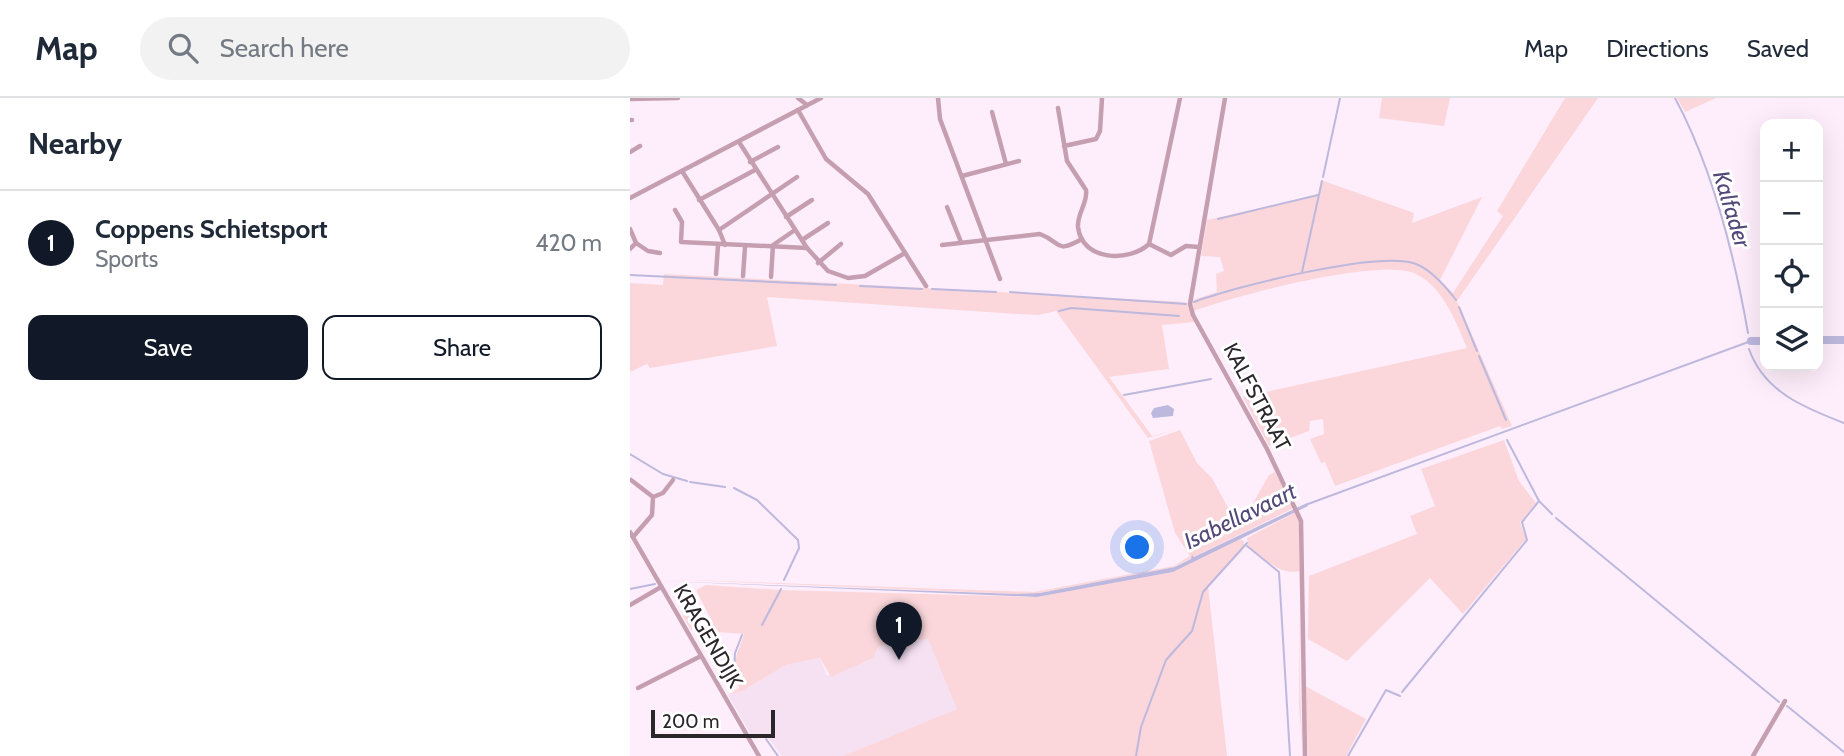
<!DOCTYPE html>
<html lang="en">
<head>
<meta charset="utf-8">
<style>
  body { margin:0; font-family:Cabin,sans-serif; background:#f2f2f3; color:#1f2937 }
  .controls { position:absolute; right:21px; top:21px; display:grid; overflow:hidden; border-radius:14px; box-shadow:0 7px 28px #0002 }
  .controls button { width:63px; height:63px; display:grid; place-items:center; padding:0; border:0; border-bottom:2px solid #e0e1e3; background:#fff; color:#1f2937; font:35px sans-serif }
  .scale { position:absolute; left:21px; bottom:18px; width:124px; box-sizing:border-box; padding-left:7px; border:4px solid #2b262a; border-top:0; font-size:19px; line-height:24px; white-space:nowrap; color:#2b262a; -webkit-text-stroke:5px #fff; paint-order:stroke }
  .you { position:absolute; left:508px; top:450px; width:24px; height:24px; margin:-18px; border:5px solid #fff; border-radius:50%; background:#1a73e8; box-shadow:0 0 0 10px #1a73e833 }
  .badge { display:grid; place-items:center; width:46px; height:46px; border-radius:50%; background:#111827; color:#fff; font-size:23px; font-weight:700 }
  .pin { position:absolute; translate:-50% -58px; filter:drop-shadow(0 2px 4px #0008) }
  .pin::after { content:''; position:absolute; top:37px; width:24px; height:21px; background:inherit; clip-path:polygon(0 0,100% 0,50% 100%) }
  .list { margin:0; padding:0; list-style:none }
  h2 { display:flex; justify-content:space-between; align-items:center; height:91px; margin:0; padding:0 28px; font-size:30px }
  h2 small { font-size:23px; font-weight:400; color:#747a83 }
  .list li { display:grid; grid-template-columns:46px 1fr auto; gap:21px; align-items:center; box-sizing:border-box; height:105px; padding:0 28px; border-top:2px solid #e0e1e3 }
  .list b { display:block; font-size:26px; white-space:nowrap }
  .list p { margin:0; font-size:23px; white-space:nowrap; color:#747a83 }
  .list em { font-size:23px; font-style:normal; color:#747a83 }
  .actions { display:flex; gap:14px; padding:21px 28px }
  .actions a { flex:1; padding:16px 0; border:2px solid #111827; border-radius:14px; text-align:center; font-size:24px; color:#111827 }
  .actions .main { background:#111827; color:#fff }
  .icon { flex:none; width:38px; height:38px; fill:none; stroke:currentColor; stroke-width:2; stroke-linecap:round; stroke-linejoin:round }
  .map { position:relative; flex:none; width:1214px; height:658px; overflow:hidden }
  header { display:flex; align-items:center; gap:42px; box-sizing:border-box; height:98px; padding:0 35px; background:#fff; border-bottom:2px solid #e0e1e3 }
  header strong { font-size:33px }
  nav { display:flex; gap:38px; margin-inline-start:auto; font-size:24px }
  .search { width:490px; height:63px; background:#f2f2f3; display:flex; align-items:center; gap:18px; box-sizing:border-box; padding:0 24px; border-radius:38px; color:#747a83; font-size:26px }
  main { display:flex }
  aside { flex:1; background:#fff }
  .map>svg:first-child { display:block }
</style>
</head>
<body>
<header>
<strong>Map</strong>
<div class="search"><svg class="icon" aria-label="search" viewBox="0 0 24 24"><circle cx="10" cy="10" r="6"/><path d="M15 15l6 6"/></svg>Search here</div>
<nav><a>Map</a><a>Directions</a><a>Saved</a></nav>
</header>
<main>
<aside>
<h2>Nearby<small></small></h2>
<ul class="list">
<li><span class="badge">1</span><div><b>Coppens Schietsport</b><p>Sports</p></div><em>420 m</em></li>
</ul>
<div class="actions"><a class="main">Save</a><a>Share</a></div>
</aside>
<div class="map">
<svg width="1214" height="658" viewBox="0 0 1214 658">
  <rect width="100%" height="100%" fill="#feeefb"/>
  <polygon fill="#f6e1f3" points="298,540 328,611 213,658 152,658 136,637 124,642 98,597 112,593 156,567 190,560 197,578 248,549 262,544"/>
  <g fill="#fbd7db">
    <polygon points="752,0 820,0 814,28 749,20"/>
    <path d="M935,0H968L827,203L882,328L872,331L870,328L705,388L695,364L691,365L680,341L694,336L693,321L680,323L679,333L639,348L613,299L837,250C826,224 813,189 786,176C749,159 605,198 564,213L563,202L587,194L586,176L594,173L590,159L571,158L577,122L688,97L691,82L784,115L782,125L852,99L810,182L823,195L873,118L867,113Z"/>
    <polygon points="1047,0 1086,0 1055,14"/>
    <polygon points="34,176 556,204 565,224 532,227 539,271 479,279 522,338 550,330 518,340 426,213 409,217 387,216 137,199 147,248 20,270 17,266 0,274 0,185 33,187"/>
    <polygon points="550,332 567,365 582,380 602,417 616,417 639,377 645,374 634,354 664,410 564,459 562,457 562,460 545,469 410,495 386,496 31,481 404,494 544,468 560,458 545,435 519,343"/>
    <polygon points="874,342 889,383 906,405 890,424 896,441 833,516 800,480 717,563 678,541 679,478 787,436 780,418 805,408 791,371"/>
    <path d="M666,414L669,421C671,500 668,579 673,658L669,608L670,473C650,478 634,460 618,448L617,440Z"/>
    <polygon points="610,441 614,443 614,449 607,456 613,452 578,488 597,658 507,658 509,638 531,574 511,629 505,658 213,658 327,611 298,541 263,544 248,549 243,560 201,579 190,560 156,567 112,593 98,597 109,590 105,562 114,536 61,532 52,517 80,519 66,492 76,487 150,492 407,499 543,474"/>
    <polygon points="675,588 736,621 716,658 678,658"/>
  </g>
  <g fill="#bdb8dd">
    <polygon points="538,307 544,311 543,318 523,320 521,315 524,310"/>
    <polygon points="677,405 678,408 543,474 407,499 32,483 386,496 410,495 545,469 561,461 562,457 564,459"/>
  </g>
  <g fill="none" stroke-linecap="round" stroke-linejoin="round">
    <g stroke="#bdb8dd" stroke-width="2">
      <path d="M1045,0C1083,71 1104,155 1118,235"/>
      <polyline points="693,79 710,0"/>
      <polyline points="588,121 688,97"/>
      <polyline points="672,174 692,83"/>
      <polyline points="0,177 206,187"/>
      <polyline points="230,188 292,191"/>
      <polyline points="302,191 366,194"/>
      <polyline points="380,194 556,206"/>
      <path d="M564,204C603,189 750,152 786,166C802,172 816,189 826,202"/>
      <polyline points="829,209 847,253"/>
      <polyline points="429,213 441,210 549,218"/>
      <path d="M1119,251C1134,294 1175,310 1214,325"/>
      <polyline points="849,258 876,322"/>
      <polyline points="494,297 581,281"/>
      <polyline points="877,342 909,403 922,416"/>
      <polyline points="0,356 33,376 57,383"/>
      <polyline points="60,384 95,389"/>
      <polyline points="104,390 127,402 168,442 169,450 154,482"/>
      <polyline points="678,406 1121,243"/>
      <polyline points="926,420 1149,604"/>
      <polyline points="617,448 649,474 660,658"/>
      <polyline points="0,491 25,486"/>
      <polyline points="132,527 151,491"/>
      <polyline points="104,575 105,555 112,537"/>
      <polyline points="772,594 897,442 892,424 909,403"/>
      <polyline points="1157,608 1214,654"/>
      <polyline points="136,641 148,658"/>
      <polyline points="506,658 511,629 536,562 562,533 573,494 617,445"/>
      <polyline points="718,658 756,592 770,598"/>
    </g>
    <g stroke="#bdb8dd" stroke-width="8">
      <polyline points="1188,242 1214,242"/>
      <polyline points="1121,243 1135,243"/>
    </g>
    <g stroke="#c59fb0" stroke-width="4.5">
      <polyline points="168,0 177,7"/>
      <polyline points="308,0 310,21 370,181"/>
      <polyline points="595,0 560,206 563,217 637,351 671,423 675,658"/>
      <polyline points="0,1 48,0"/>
      <path d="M428,10L437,63L456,92C458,105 447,115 448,129C452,164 500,164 519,146L541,157L556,148L569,149"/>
      <polyline points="168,12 196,61 238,96 296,188"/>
      <polyline points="362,14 376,66"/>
      <polyline points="0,22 2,22"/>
      <polyline points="109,44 177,150 198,173 218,180 235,178 275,155"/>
      <polyline points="434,48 466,41 470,33 472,0"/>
      <polyline points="0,54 10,48"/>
      <polyline points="120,64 148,49"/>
      <polyline points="52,73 89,132 95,147"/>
      <polyline points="332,78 389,63"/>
      <polyline points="0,100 191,0"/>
      <polyline points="69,102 125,72"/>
      <polyline points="317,109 331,144"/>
      <polyline points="45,112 52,124 51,144 177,150"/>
      <polyline points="156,119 182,102"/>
      <polyline points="0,131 6,145 0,151"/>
      <polyline points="89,132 167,79"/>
      <polyline points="172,142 198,125"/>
      <polyline points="6,145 18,153 30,155"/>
      <polyline points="519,146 550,0"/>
      <path d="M312,147L410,136C433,145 425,156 452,141"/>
      <polyline points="188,165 211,146"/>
      <polyline points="86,176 88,147"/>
      <polyline points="113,178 115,149"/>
      <polyline points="141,179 143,147 165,132"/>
      <polyline points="1,382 23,399 22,417 3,439"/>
      <polyline points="23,399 33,395 43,382"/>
      <polyline points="0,434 129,658"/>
      <polyline points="0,507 31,489"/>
      <polyline points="8,590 71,558"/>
      <polyline points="1123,658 1155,603"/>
    </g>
  </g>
  <g text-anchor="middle" stroke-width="6" stroke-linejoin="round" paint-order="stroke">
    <g font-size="21" fill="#2b262a" stroke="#fff">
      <text transform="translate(627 299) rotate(62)" y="7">KALFSTRAAT</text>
      <text transform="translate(78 538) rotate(60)" y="7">KRAGENDIJK</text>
    </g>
    <g font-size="23" font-style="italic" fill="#52497a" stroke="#fff">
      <text transform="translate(1102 111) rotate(73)" y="8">Kalfader</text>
      <text transform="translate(610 418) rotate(-26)" y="8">Isabellavaart</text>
    </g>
  </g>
</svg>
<div class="controls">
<button>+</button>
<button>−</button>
<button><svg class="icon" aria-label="locate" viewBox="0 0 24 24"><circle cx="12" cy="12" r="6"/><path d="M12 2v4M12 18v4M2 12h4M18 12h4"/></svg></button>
<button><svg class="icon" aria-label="layers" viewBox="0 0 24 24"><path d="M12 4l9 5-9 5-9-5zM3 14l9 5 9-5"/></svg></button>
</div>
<div class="scale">200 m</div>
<div class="you"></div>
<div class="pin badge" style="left:269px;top:562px">1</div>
</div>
</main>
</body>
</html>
